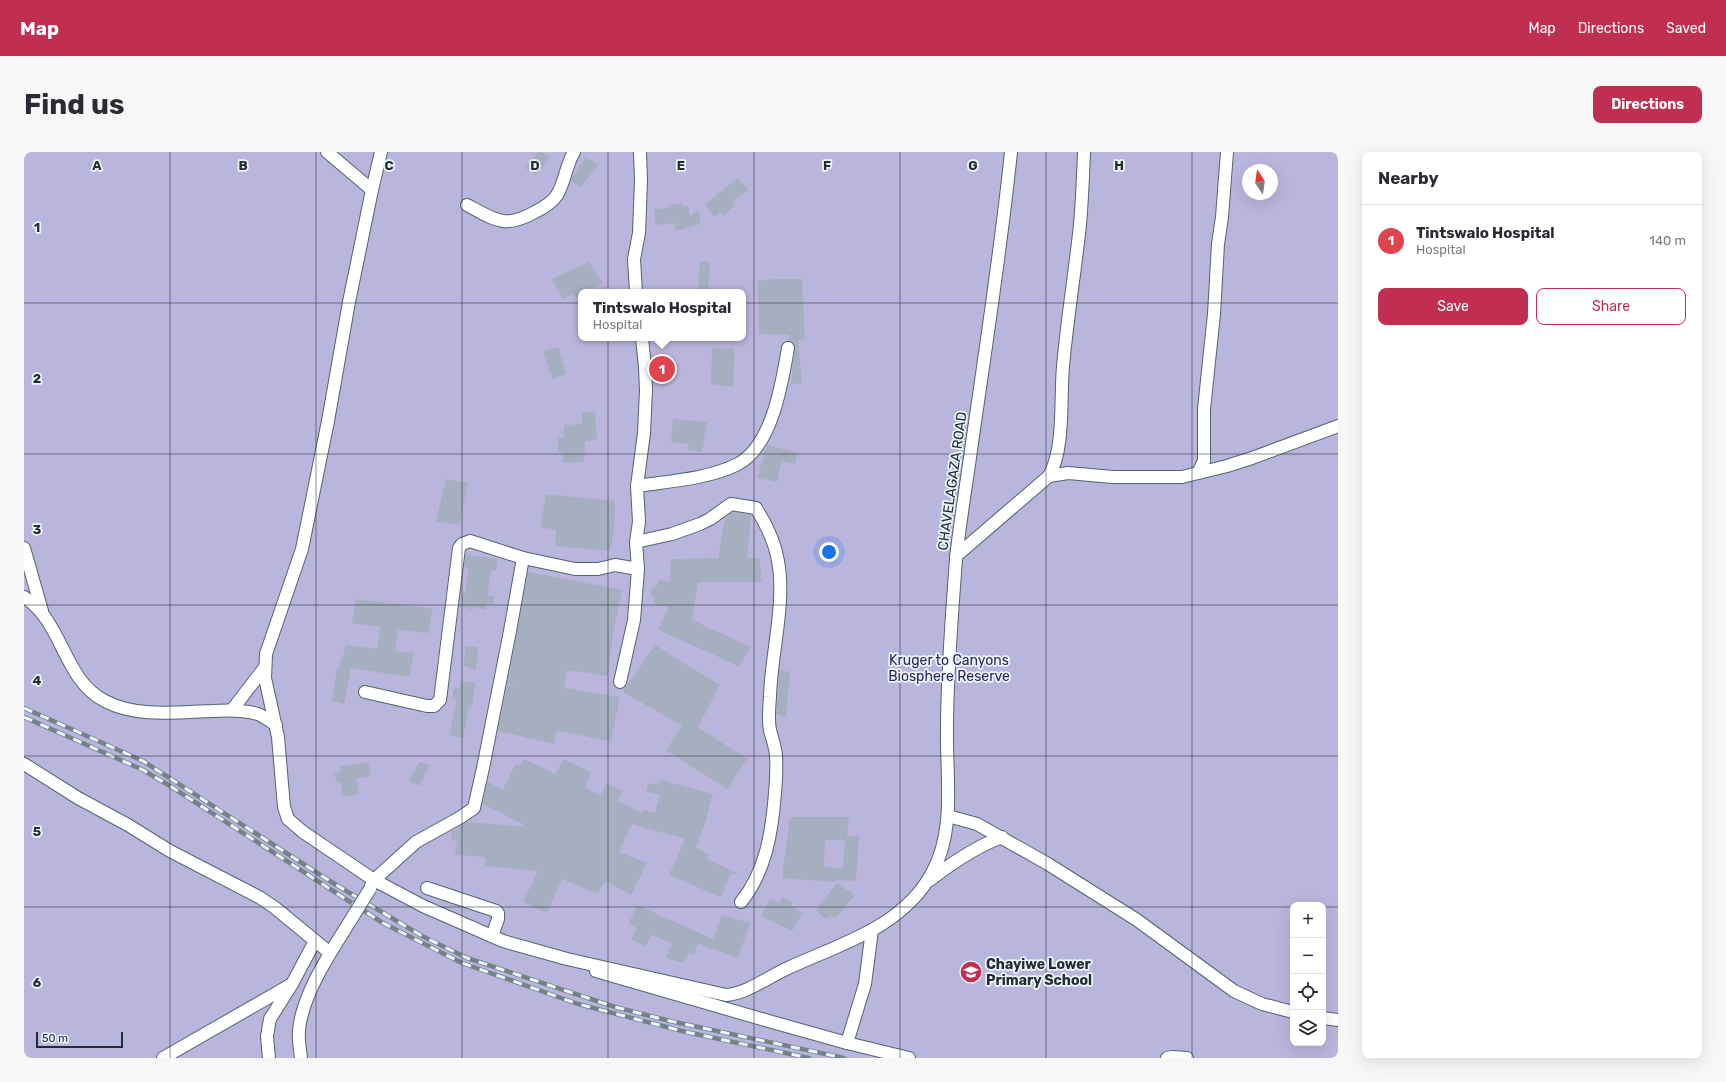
<!DOCTYPE html>
<html lang="en">
<head>
<meta charset="utf-8">
<style>
  body { margin:0; font-family:Rubik,sans-serif; background:#f7f7f7; color:#2b2b33 }
  .controls { position:absolute; right:12px; bottom:12px; display:grid; overflow:hidden; border-radius:8px; box-shadow:0 4px 16px #0002 }
  .controls button { width:36px; height:36px; display:grid; place-items:center; padding:0; border:0; border-bottom:1px solid #e1e1e2; background:#fff; color:#2b2b33; font:20px sans-serif }
  .compass { position:absolute; left:1218px; top:12px; width:36px; height:36px; border-radius:50%; background:#fff; box-shadow:0 4px 16px #0002; rotate:347deg }
  .scale { position:absolute; left:12px; bottom:10px; width:87px; box-sizing:border-box; padding-left:4px; border:2px solid #252c31; border-top:0; font-size:11px; line-height:14px; white-space:nowrap; color:#252c31; -webkit-text-stroke:3px #ebf7ff; paint-order:stroke }
  .you { position:absolute; left:805px; top:400px; width:14px; height:14px; margin:-10px; border:3px solid #fff; border-radius:50%; background:#1a73e8; box-shadow:0 0 0 6px #1a73e833 }
  .badge { display:grid; place-items:center; width:26px; height:26px; border-radius:50%; background:#c02f51; color:#fff; font-size:13px; font-weight:700 }
  .pin { position:absolute; translate:-50% -50%; border:2px solid #fff; box-shadow:0 1px 4px #0006 }
  .popup { position:absolute; left:554px; top:137px; width:168px; height:52px; box-sizing:border-box; display:grid; place-content:center; border-radius:8px; background:#fff; filter:drop-shadow(0 1px 3px #0005); font-size:13px; white-space:nowrap; color:#7c7c81 }
  .popup b { font-size:15px; color:#2b2b33 }
  .popup::after { content:''; position:absolute; left:50%; top:100%; margin-left:-8px; border:8px solid transparent; border-top-color:#fff }
  .list { margin:0; padding:0; list-style:none }
  h2 { display:flex; justify-content:space-between; align-items:center; height:52px; margin:0; padding:0 16px; font-size:17px }
  h2 small { font-size:13px; font-weight:400; color:#7c7c81 }
  .list li { display:grid; grid-template-columns:26px 1fr auto; gap:12px; align-items:center; box-sizing:border-box; height:72px; padding:0 16px; border-top:1px solid #e1e1e2 }
  .list b { display:block; font-size:15px; white-space:nowrap }
  .list p { margin:0; font-size:13px; white-space:nowrap; color:#7c7c81 }
  .list em { font-size:13px; font-style:normal; color:#7c7c81 }
  .actions { display:flex; gap:8px; padding:12px 16px }
  .actions a { flex:1; padding:9px 0; border:1px solid #c02f51; border-radius:8px; text-align:center; font-size:14px; color:#c02f51 }
  .actions .main { background:#c02f51; color:#fff }
  .icon { flex:none; width:22px; height:22px; fill:none; stroke:currentColor; stroke-width:2; stroke-linecap:round; stroke-linejoin:round }
  .map { position:relative; flex:none; width:1314px; height:906px; overflow:hidden; border-radius:8px }
  header { display:flex; align-items:center; gap:24px; box-sizing:border-box; height:56px; padding:0 20px; background:#c02f51; color:#fff }
  header strong { font-size:19px }
  nav { display:flex; gap:22px; margin-inline-start:auto; font-size:14px }
  .intro { display:flex; align-items:center; justify-content:space-between; box-sizing:border-box; height:96px; padding:0 24px }
  h1 { margin:0; font-size:28px }
  .button { padding:10px 18px; border-radius:8px; background:#c02f51; color:#fff; font-size:14px; font-weight:700 }
  main { display:flex; gap:24px; padding:0 24px }
  aside { flex:1; background:#fff; border-radius:8px; box-shadow:0 4px 16px #0002 }
  .map>svg:first-child { display:block }
</style>
</head>
<body>
<header>
<strong>Map</strong>
<nav><a>Map</a><a>Directions</a><a>Saved</a></nav>
</header>
<div class="intro"><h1>Find us</h1><a class="button">Directions</a></div>
<main>
<div class="map">
<svg width="1314" height="906" viewBox="0 0 1314 906">
  <rect width="100%" height="100%" fill="#d8ebf8"/>
  <path fill="#bab5dc" fill-rule="evenodd" d="M0,0H1314V906H0ZM1224,18H1248V42H1224ZM557,140H719V186H557ZM1269,753H1299V891H1269Z"/>
  <g fill="#a6afc0" fill-rule="evenodd">
    <polygon points="514,0 517,0 526,5 512,23 501,16"/>
    <polygon points="562,5 574,13 557,35 547,29 549,24"/>
    <polygon points="714,26 724,38 710,48 711,53 699,64 696,60 690,65 681,52"/>
    <polygon points="658,51 659,55 664,54 666,64 674,58 677,72 651,79 650,71 632,73 630,58 648,55 646,53"/>
    <polygon points="676,109 686,110 684,140 674,140"/>
    <polygon points="565,110 579,131 563,140 557,140 557,144 553,146 549,142 539,147 528,127"/>
    <polygon points="750,127 778,127 781,187 774,188 778,231 767,232 771,197 769,191 765,189 765,183 735,182 734,129"/>
    <polygon points="534,195 542,222 528,227 519,199"/>
    <polygon points="688,196 711,197 709,235 687,232"/>
    <polygon points="571,260 573,288 561,289 560,310 539,311 539,301 534,300 534,286 540,285 540,273 558,272 558,261"/>
    <polygon points="649,267 683,270 678,300 664,298 665,292 647,290"/>
    <polygon points="743,293 774,301 771,312 758,309 753,330 733,326"/>
    <polygon points="422,327 444,331 435,373 412,369"/>
    <polygon points="522,342 591,349 590,378 586,399 531,394 532,378 516,375"/>
    <polygon points="709,360 727,363 723,406 735,406 738,430 674,430 668,468 727,495 715,514 634,478 645,455 629,452 631,446 627,444 628,435 632,436 634,428 646,430 647,407 694,406 701,366"/>
    <polygon points="442,402 474,407 472,418 466,418 464,443 471,444 469,453 463,452 462,458 450,455 449,458 438,454 438,441 441,441 445,416 440,415"/>
    <polygon points="504,420 598,438 589,482 584,524 543,518 540,536 596,545 587,589 532,579 530,592 474,579 483,534 491,534 483,531"/>
    <polygon points="332,447 409,457 404,481 374,478 371,499 390,501 385,525 327,516 320,552 308,549 313,517 315,517 322,493 353,497 357,475 328,471"/>
    <polygon points="631,493 696,533 674,575 723,607 703,637 642,598 658,574 599,540"/>
    <polygon points="441,494 454,495 452,518 440,514"/>
    <polygon points="756,518 766,520 762,565 752,562"/>
    <polygon points="436,529 451,531 448,556 445,556 439,586 425,583 433,548 428,547 430,535 436,537"/>
    <polygon points="500,607 532,622 539,607 567,620 561,636 578,644 582,631 598,639 594,649 618,661 619,658 631,661 636,643 622,640 624,631 635,633 636,628 689,642 681,671 672,695 685,703 683,707 715,722 706,722 697,745 645,723 661,687 608,672 595,700 623,711 607,743 581,729 574,742 538,727 523,761 499,750 514,719 461,714 461,705 431,703 433,689 427,688 428,679 434,678 434,675 443,670 504,675 459,652 463,630 479,637 491,613 496,614"/>
    <polygon points="344,610 347,624 332,627 335,642 319,645 317,630 313,631 310,621 317,620 315,615"/>
    <polygon points="395,610 405,613 396,634 385,629"/>
    <path d="M766,665H825L823,684L835,683L832,729L810,728L812,730L758,726ZM801,688H821L819,716L800,715Z"/>
    <polygon points="813,731 831,743 811,766 807,763 802,767 792,758"/>
    <polygon points="758,745 769,750 767,754 779,761 768,779 737,764 746,747 755,752"/>
    <polygon points="613,753 689,787 698,763 726,771 714,806 674,792 670,803 665,801 659,811 642,806 648,791 627,783 622,795 607,787 613,777 605,771"/>
  </g>
  <g fill="none" stroke-linecap="round" stroke-linejoin="round">
    <g stroke="#53646f" stroke-width="14">
      <g id="minor">
        <polyline points="303,0 348,38"/>
        <path d="M357,0L348,38L325,150L304,269L278,397L242,502L241,526L254,585L260,655L264,667L279,680L350,728L399,754L479,789L543,807L702,843C724,841 744,825 764,816C816,792 879,775 908,721C932,678 922,624 923,577C923,521 928,463 932,407C936,368 943,329 948,291C962,194 977,97 987,0"/>
        <path d="M443,53C471,68 481,77 511,60C519,56 528,51 533,43C541,30 542,13 550,0"/>
        <polyline points="612,140 610,107 615,81 617,29 616,0"/>
        <polyline points="1174,321 1180,309 1180,257 1190,162 1194,92 1198,65 1203,0"/>
        <polyline points="1025,324 1044,321 1089,325 1158,325 1203,314 1228,306 1314,274"/>
        <path d="M613,334C645,329 683,327 712,313C748,296 758,231 764,196"/>
        <path d="M612,390L648,382L676,372L686,367L707,352L732,356C742,372 751,390 754,409C762,451 747,502 746,545C745,556 744,568 746,578C748,587 752,596 752,605C753,617 752,629 751,641C748,680 742,719 717,750"/>
        <polyline points="0,396 18,459"/>
        <path d="M932,404L1025,324C1041,297 1036,246 1039,214C1043,170 1050,126 1055,82C1058,55 1059,27 1060,0"/>
        <path d="M0,445C39,469 39,528 81,549C113,566 154,560 189,559C204,558 219,558 234,562C241,565 246,569 252,573"/>
        <polyline points="596,530 610,468 614,417"/>
        <polyline points="341,540 403,554 410,554 416,548 435,396 438,392 446,389 499,406 551,417 574,417 591,413 614,417 612,390 615,370 613,334 620,281 622,238 621,215 618,186"/>
        <polyline points="208,558 241,515"/>
        <polyline points="0,612 54,646 104,673 146,699 235,745 250,755 306,801"/>
        <polyline points="924,664 953,672 1024,712 1113,768 1210,839 1238,852 1269,860"/>
        <path d="M906,728C929,710 951,695 978,685"/>
        <polyline points="347,734 350,728 392,690 437,665 450,656 459,616 486,479 499,406"/>
        <polyline points="403,736 472,759 474,761 474,767 468,784"/>
        <polyline points="572,819 748,870 823,891 885,906"/>
        <polyline points="1299,866 1314,868"/>
        <polyline points="823,891 841,832 848,778"/>
        <polyline points="139,906 268,832"/>
        <polyline points="245,906 243,884 246,867 268,832 291,789"/>
        <path d="M277,906C276,897 274,887 275,878C278,846 301,809 318,782"/>
        <polyline points="1143,906 1148,905 1163,906"/>
      </g>
    </g>
    <use href="#minor" stroke="#fff" stroke-width="12"/>
    <g stroke="#75828a" stroke-width="4.5">
      <g id="rail">
        <polyline points="0,556 119,609 309,731 398,784 443,806 591,855 646,869 820,906"/>
        <polyline points="0,565 119,618 146,634 359,771 438,811 554,852 662,880 785,906"/>
      </g>
    </g>
    <use href="#rail" stroke="#ebf7ff" stroke-width="3" stroke-dasharray="9" stroke-linecap="butt"/>
    <g stroke="#53646f" stroke-width="14" stroke-linecap="butt">
      <polyline id="minor-bridge" points="318,782 346,737"/>
    </g>
    <use href="#minor-bridge" stroke="#fff" stroke-width="12"/>
  </g>
  <path fill="none" stroke="#252c31" stroke-width="1" stroke-opacity="0.55" d="M146,0V906M292,0V906M438,0V906M584,0V906M730,0V906M876,0V906M1022,0V906M1168,0V906M0,151H1314M0,302H1314M0,453H1314M0,604H1314M0,755H1269M1299,755H1314"/>
  <defs>
    <g id="school-disc" transform="scale(1.15)"><circle r="9.5" fill="#c02f51" stroke="#ebf7ff"/><path d="M0-5L7-2L0 1L-7-2ZM-4 1L0 2.5L4 1V4Q0 6-4 4Z" fill="#fff"/></g>
  </defs>
  <g fill-rule="evenodd">
    <use href="#school-disc" x="947" y="820"/>
  </g>
  <g text-anchor="middle" stroke-width="3.5" stroke-linejoin="round" paint-order="stroke">
    <g font-size="14" fill="#252c31" stroke="#ebf7ff">
      <text transform="translate(928 329) rotate(-82)" y="5">CHAVELAGAZA ROAD</text>
    </g>
    <g font-size="14" fill="#31225c" stroke="#ebf7ff">
      <text x="925" y="513">Kruger to Canyons<tspan x="925" dy="16">Biosphere Reserve</tspan></text>
    </g>
    <g font-size="14" font-weight="bold" fill="#252c31" stroke="#ebf7ff" text-anchor="start">
      <text x="962" y="817">Chayiwe Lower<tspan x="962" dy="16">Primary School</tspan></text>
    </g>
  </g>
  <g font-size="13" text-anchor="middle" font-weight="bold" fill="#252c31" stroke="#ebf7ff" stroke-width="3.5" stroke-linejoin="round" paint-order="stroke">
    <text x="73" y="18">A</text>
    <text x="219" y="18">B</text>
    <text x="365" y="18">C</text>
    <text x="511" y="18">D</text>
    <text x="657" y="18">E</text>
    <text x="803" y="18">F</text>
    <text x="949" y="18">G</text>
    <text x="1095" y="18">H</text>
    <text x="13" y="80">1</text>
    <text x="13" y="231">2</text>
    <text x="13" y="382">3</text>
    <text x="13" y="533">4</text>
    <text x="13" y="684">5</text>
    <text x="13" y="835">6</text>
  </g>
</svg>
<div class="controls">
<button>+</button>
<button>−</button>
<button><svg class="icon" aria-label="locate" viewBox="0 0 24 24"><circle cx="12" cy="12" r="6"/><path d="M12 2v4M12 18v4M2 12h4M18 12h4"/></svg></button>
<button><svg class="icon" aria-label="layers" viewBox="0 0 24 24"><path d="M12 4l9 5-9 5-9-5zM3 14l9 5 9-5"/></svg></button>
</div>
<svg class="compass" viewBox="-18 -18 36 36"><path d="M0-13l5 13h-10z" fill="#e53935"/><path d="M0 13l5-13h-10z" fill="#7c7c81"/></svg>
<div class="scale">50 m</div>
<div class="you"></div>
<div class="pin badge" style="left:638px;top:217px;background:#e0444e">1</div>
<div class="popup"><b>Tintswalo Hospital</b>Hospital</div>
</div>
<aside>
<h2>Nearby<small></small></h2>
<ul class="list">
<li><span class="badge" style="background:#e0444e">1</span><div><b>Tintswalo Hospital</b><p>Hospital</p></div><em>140 m</em></li>
</ul>
<div class="actions"><a class="main">Save</a><a>Share</a></div>
</aside>
</main>
</body>
</html>
